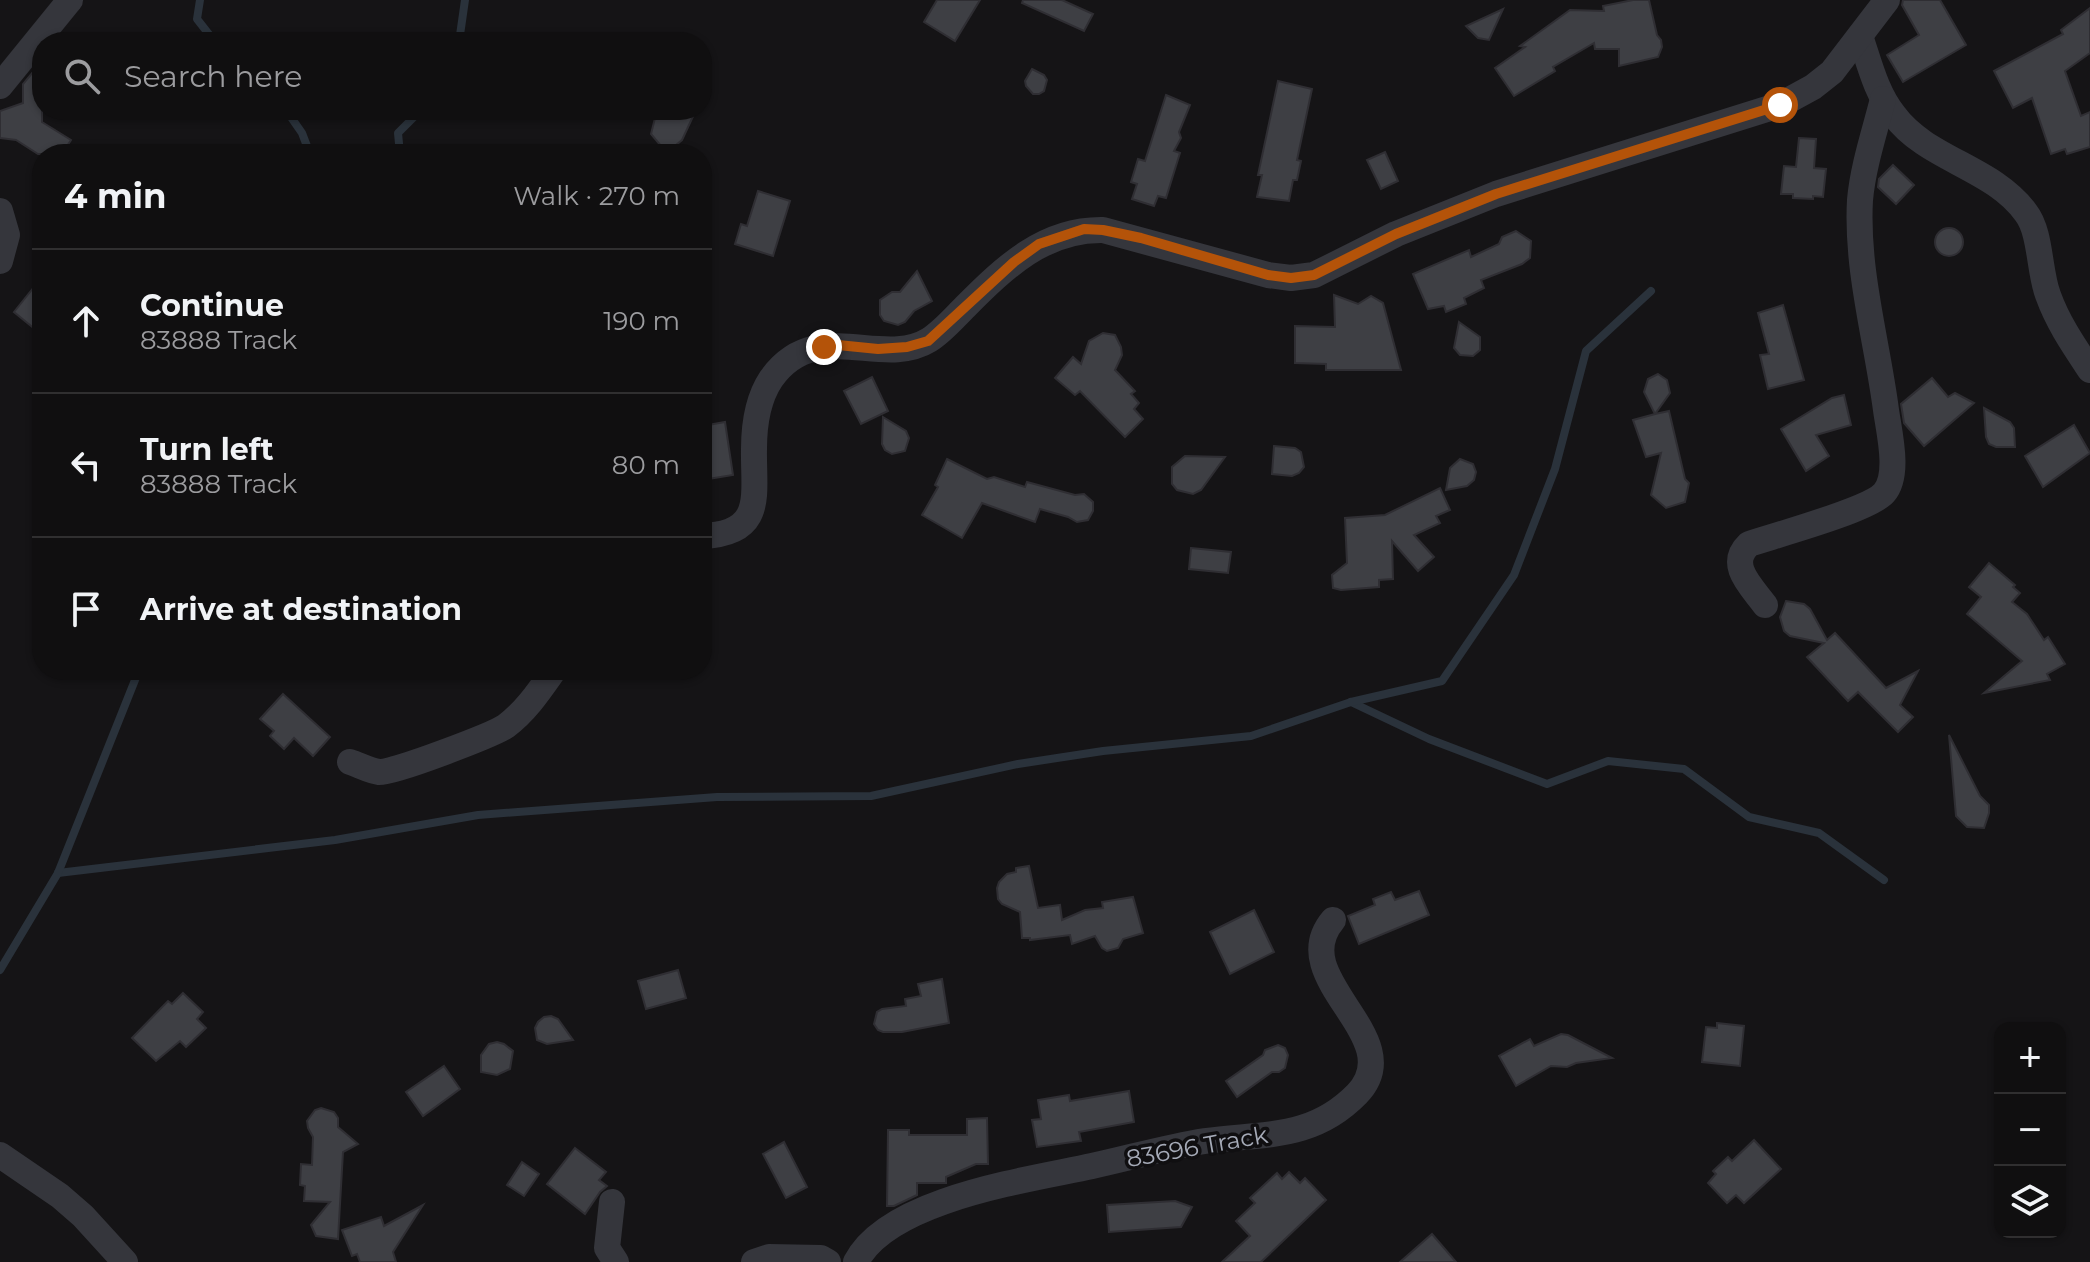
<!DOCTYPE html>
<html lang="en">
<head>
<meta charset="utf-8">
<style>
  body { margin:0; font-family:Montserrat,sans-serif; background:#191819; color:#f1f3f6 }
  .controls { position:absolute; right:24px; bottom:24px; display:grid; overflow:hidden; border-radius:16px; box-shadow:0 2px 6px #0004 }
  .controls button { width:72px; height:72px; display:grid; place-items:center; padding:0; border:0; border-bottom:2px solid #302f30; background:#100f10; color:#f1f3f6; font:40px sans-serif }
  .stop { position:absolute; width:24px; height:24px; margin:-18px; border:6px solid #b45309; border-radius:50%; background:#fff }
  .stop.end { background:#b45309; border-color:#fff; box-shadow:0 2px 8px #0008 }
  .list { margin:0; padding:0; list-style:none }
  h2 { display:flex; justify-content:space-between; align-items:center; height:104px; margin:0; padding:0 32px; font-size:34px }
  h2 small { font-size:26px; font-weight:400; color:#9c9c9f }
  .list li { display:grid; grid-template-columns:52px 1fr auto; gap:24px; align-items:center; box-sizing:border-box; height:144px; padding:0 32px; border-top:2px solid #302f30 }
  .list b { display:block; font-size:30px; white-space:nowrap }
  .list p { margin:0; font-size:26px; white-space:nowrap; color:#9c9c9f }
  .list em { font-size:26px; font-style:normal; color:#9c9c9f }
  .icon { flex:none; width:44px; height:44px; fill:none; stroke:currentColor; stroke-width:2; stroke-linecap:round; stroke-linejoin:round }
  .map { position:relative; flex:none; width:2090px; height:1262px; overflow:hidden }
  .search { position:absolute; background:#100f10; box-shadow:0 2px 6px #0004; left:32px; top:32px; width:680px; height:88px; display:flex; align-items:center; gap:20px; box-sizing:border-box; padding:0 28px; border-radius:32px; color:#9c9c9f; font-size:30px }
  .panel { position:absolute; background:#100f10; box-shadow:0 2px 6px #0004; left:32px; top:144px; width:680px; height:536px; border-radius:32px }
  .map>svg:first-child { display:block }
</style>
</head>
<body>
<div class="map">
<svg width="2090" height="1262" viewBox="0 0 2090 1262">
  <rect width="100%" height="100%" fill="#151416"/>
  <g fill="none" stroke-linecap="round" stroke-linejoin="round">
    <g stroke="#2a323b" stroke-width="8">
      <polyline points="200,0 197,19 215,42"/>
      <polyline points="459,42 465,0"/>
      <polyline points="286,110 302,133 310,154"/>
      <polyline points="400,154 398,133 421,110"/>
      <polyline points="1351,702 1429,739 1547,784 1608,761 1684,769 1749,817 1819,833 1884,880"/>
      <polyline points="58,873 335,840 478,815 717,797 871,796 1018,764 1103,751 1251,736 1351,702 1442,681 1514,575 1555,469 1586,351 1651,291"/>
      <polyline points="0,970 58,873 139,670"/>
    </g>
  </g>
  <g fill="#3e3f44" stroke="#2f2e33" stroke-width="2">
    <polygon points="937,0 980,0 955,41 924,22"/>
    <polygon points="1023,0 1062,0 1093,14 1084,31 1022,3"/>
    <polygon points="1633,0 1649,0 1657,35 1661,40 1662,47 1658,57 1619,66 1619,49 1595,49 1594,43 1553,67 1555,71 1514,96 1495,68 1525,47 1520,46 1570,10 1604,11 1603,6"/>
    <polygon points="1903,0 1940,0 1966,45 1903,82 1887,55 1919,35 1902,5"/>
    <polygon points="2090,8 2090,53 2065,71 2081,116 2090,112 2090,147 2067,154 2065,149 2051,154 2032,98 2013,108 1994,71 2063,34 2061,30"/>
    <polygon points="1503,9 1489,40 1478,38 1466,26"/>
    <polygon points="42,61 42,122 71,140 62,154 38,154 16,140 0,138 0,111 23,103 23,84"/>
    <polygon points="1032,69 1044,75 1047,80 1044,91 1039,94 1033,94 1026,86 1025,81"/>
    <polygon points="1278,81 1312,89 1297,160 1301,161 1297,180 1293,180 1289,201 1257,197 1262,175 1258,175"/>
    <polygon points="1166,95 1190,105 1179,132 1181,138 1174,151 1180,153 1166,198 1158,196 1154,206 1132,199 1137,184 1131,182 1138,159 1145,161"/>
    <polygon points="657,110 696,110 682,140 676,145 661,146 651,134"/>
    <polygon points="1799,138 1816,139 1814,168 1826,169 1823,197 1813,196 1813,199 1793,198 1793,194 1781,194 1784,166 1796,167"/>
    <polygon points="1385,152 1398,181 1381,189 1367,160"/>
    <polygon points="1893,165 1914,185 1896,204 1878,187 1879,179"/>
    <polygon points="758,191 790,201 773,256 735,244 741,224 747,226"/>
    <circle cx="1949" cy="242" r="14"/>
    <polygon points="1516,231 1531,241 1530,258 1522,264 1481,280 1484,288 1464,298 1466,304 1446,312 1444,306 1428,309 1413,274 1469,250 1471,257 1499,244 1502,237"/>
    <polygon points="917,271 932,301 914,311 905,322 898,325 884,321 880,315 880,300 892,292 900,292"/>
    <polygon points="42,277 42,335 14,312"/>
    <polygon points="1334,295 1358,304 1371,296 1383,303 1401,370 1326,370 1326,364 1295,363 1295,326 1335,327"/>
    <polygon points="1783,305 1804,380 1768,389 1760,355 1769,354 1758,313"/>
    <polygon points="1459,322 1480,337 1480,350 1473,356 1460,355 1454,348"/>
    <polygon points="1103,333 1115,335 1121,347 1122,355 1115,370 1135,391 1131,394 1139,403 1134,409 1143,419 1125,437 1080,391 1075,395 1055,378 1073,357 1081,364 1089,341"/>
    <polygon points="1658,374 1667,380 1670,393 1655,414 1669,411 1685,479 1689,483 1685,502 1666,508 1651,495 1661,453 1646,457 1633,420 1655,414 1644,392 1648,379"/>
    <polygon points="872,377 888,411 861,424 844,391"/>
    <polygon points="1932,378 1948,397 1955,393 1974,403 1924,446 1904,423 1901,404"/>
    <polygon points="1844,395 1851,425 1816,435 1829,456 1806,471 1781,429 1832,398"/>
    <polygon points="1984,408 2010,422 2014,428 2015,447 1996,447 1989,444 1986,437"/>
    <polygon points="883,417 906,431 909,438 905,451 892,454 885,450 882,444"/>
    <polygon points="725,422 733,475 702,480 702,426"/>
    <polygon points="2074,425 2090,453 2043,487 2025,456"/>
    <polygon points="1274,446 1295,448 1301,452 1304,467 1299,473 1292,476 1272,474"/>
    <polygon points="1185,456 1225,457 1201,490 1193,494 1177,490 1172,484 1172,467"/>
    <polygon points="947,459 987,479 994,477 1025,487 1027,482 1075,495 1084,494 1093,502 1093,511 1088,520 1077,522 1068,517 1040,509 1035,522 982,503 962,538 922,515 938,487 935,485"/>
    <polygon points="1460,459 1473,464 1476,472 1474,480 1467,486 1446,490 1450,468"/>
    <polygon points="1440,488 1450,510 1436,516 1440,523 1414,535 1434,557 1418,571 1392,541 1393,579 1379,580 1379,587 1341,590 1333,588 1332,575 1347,563 1345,518 1385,515"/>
    <polygon points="1191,548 1231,552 1228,573 1189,569"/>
    <polygon points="1989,563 2015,585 2013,587 2020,593 2012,602 2027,614 2044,640 2048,637 2065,664 2047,674 2050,680 1984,693 2022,661 1967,614 1981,597 1969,587"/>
    <polygon points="1786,601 1804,604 1810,609 1827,640 1835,633 1886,688 1918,671 1900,705 1913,717 1898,732 1858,692 1848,701 1807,657 1824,643 1790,636 1784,631 1780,617"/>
    <polygon points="283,694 330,737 313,756 294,738 284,749 270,736 274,731 260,719"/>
    <polygon points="1949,735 1980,796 1989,805 1989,813 1984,828 1967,827 1956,816"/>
    <polygon points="1029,866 1038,908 1060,905 1062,920 1085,910 1103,908 1102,902 1133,897 1143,933 1123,939 1118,948 1107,951 1102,948 1095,936 1072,944 1070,935 1030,940 1030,938 1022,938 1020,912 1002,904 998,899 997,888 999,882 1007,874 1016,872 1016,868"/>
    <polygon points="1419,891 1429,915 1359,944 1348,916 1375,905 1373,899 1391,892 1395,900"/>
    <polygon points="1254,910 1274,952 1230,974 1210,932"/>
    <polygon points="678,970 686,998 646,1009 638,981"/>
    <polygon points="942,979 949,1023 902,1032 883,1032 878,1030 874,1024 877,1012 882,1009 906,1006 905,999 921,996 918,984"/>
    <polygon points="183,993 203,1012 197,1019 206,1028 186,1047 180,1041 156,1061 132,1038 168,1001 172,1004"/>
    <polygon points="551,1016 558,1019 573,1040 547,1044 537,1040 535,1028 538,1022 544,1017"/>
    <polygon points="1717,1023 1744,1026 1740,1066 1702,1062 1706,1027 1717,1028"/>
    <polygon points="1561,1034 1568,1035 1612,1058 1576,1063 1567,1067 1551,1066 1516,1086 1499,1056 1530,1039 1534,1046"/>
    <polygon points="497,1042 504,1044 513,1051 510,1069 497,1075 481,1072 481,1055 489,1044"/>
    <polygon points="1278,1045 1285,1048 1288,1055 1285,1068 1279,1072 1272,1072 1237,1097 1226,1081 1263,1055 1265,1050"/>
    <polygon points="444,1066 460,1089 423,1116 406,1092"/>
    <polygon points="1129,1091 1134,1122 1079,1132 1081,1141 1037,1147 1032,1120 1041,1119 1038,1100 1069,1095 1070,1101"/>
    <polygon points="321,1108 334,1112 338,1118 338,1127 358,1144 343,1152 338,1239 316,1236 311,1225 330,1202 304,1201 305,1186 300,1185 301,1164 312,1165 313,1137 308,1128 307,1121 315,1110"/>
    <polygon points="987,1118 988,1164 976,1164 946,1177 946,1183 917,1183 917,1195 894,1206 887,1206 888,1130 909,1130 909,1135 967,1135 967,1119"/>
    <polygon points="1754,1140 1781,1169 1744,1203 1736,1195 1727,1203 1708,1183 1716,1174 1713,1171 1728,1157 1732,1161"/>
    <polygon points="784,1142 807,1187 786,1198 763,1154"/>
    <polygon points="575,1148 606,1172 599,1180 607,1186 600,1192 585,1214 547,1184"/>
    <polygon points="522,1162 539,1174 524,1196 507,1185"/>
    <polygon points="1289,1172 1300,1183 1305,1178 1326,1200 1261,1262 1222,1262 1250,1236 1236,1221 1255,1203 1250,1198 1277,1173 1282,1179"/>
    <polygon points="1175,1201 1192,1207 1181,1227 1109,1232 1107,1205"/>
    <polygon points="423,1205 393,1252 396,1262 360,1262 357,1254 352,1256 342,1230 381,1217 384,1226"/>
    <polygon points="1432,1234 1456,1262 1400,1262"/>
  </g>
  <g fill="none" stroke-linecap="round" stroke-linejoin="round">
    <g stroke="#35363c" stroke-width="26">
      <path d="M1860,36C1869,62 1876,93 1894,115C1927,160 1993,167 2026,213C2041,232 2039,272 2048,295C2058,323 2074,346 2090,370"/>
      <polyline points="0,86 70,0"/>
      <polyline points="0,211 7,235 0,261"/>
      <path d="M702,536C766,534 753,494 754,449C754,425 757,400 771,379C815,316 882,369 929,340C942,332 954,318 965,307C1005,267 1044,229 1103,230L1268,275L1291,278L1314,275L1396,234L1496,194L1780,105L1813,87L1832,72L1887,0"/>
      <path d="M1765,605C1751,586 1727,565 1749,544C1776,535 1869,510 1884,493C1900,475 1889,432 1886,410C1877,341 1856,270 1860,200C1863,166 1875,131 1883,99"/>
      <path d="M350,762C359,765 370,771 379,772C391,774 495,734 506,726C526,711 540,690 554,670"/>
      <polyline points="0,1155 60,1196 83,1216 125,1262"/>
      <polyline points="612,1202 607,1248 616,1262"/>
      <polyline points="754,1262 769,1257 821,1258 828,1262"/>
      <path d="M856,1262C888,1199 1028,1180 1092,1166C1129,1158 1167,1147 1205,1141C1264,1133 1312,1140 1357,1094C1412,1037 1283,979 1333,920"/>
    </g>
  </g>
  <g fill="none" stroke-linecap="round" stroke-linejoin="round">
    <polyline stroke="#b45309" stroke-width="10" points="824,347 838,345 878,349 907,347 928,341 1014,262 1039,244 1084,229 1103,230 1141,238 1268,275 1291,278 1314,275 1396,234 1496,194 1780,105"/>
  </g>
  <g text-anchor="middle" stroke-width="7" stroke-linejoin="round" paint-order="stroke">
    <g font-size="24" fill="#a5aab7" stroke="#100f11">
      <text transform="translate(1197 1147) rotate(-10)" y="8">83696 Track</text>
    </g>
  </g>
</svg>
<div class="controls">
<button>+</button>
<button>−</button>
<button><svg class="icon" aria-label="layers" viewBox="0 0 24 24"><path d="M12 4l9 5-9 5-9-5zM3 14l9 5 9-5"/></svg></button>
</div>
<div class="stop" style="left:1780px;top:105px"></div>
<div class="stop end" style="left:824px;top:347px"></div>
<div class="search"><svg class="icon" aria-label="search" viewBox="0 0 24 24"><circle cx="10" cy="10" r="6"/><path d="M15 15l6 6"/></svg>Search here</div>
<section class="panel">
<h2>4 min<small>Walk · 270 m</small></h2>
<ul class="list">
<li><svg class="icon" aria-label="ahead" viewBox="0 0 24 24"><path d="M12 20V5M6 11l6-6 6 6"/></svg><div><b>Continue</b><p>83888 Track</p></div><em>190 m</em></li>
<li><svg class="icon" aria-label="left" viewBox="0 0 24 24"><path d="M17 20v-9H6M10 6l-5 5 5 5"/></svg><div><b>Turn left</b><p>83888 Track</p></div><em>80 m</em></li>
<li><svg class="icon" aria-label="arrive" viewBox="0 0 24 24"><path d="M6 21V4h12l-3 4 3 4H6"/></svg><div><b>Arrive at destination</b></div></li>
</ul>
</section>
</div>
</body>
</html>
